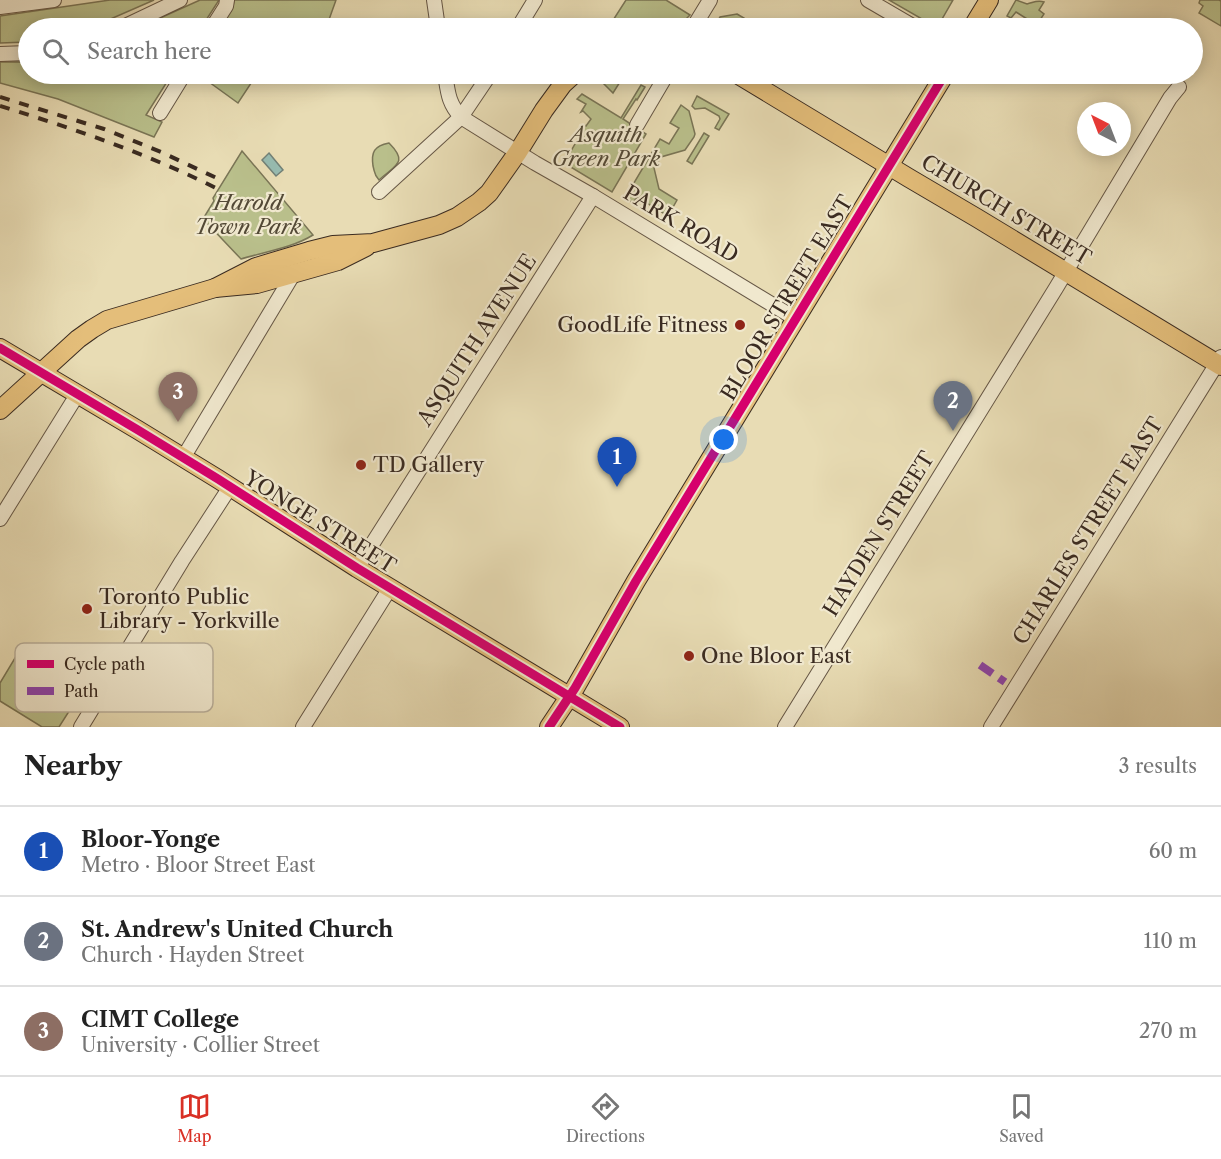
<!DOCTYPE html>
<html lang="en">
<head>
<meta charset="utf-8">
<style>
  body { margin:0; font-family:"Libre Caslon Text",serif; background:#f6f6f6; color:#222 }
  .compass { position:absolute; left:1077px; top:102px; width:54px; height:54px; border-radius:50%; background:#fff; box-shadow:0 3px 15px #0003; rotate:318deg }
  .you { position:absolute; left:724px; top:440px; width:21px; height:21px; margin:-15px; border:4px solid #fff; border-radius:50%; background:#1a73e8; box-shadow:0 0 0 9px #1a73e833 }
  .badge { display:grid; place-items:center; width:39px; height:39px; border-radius:50%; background:#d93025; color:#fff; font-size:20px; font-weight:700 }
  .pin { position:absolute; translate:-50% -50px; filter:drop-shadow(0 2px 3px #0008) }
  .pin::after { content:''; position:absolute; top:32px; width:21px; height:18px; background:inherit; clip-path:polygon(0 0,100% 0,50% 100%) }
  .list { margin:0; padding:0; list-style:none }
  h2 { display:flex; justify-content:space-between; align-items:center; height:78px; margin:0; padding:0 24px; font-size:26px }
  h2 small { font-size:20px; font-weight:400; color:#767676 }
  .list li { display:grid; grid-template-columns:39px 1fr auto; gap:18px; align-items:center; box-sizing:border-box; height:90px; padding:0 24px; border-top:2px solid #e0e0e0 }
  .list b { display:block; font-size:22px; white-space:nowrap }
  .list p { margin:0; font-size:20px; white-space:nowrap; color:#767676 }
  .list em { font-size:20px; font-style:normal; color:#767676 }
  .icon { flex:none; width:33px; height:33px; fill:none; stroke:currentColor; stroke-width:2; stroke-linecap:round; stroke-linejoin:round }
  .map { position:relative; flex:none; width:1221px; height:727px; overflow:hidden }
  .search { position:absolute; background:#fff; box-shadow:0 3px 15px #0003; left:18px; right:18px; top:18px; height:66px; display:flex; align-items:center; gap:15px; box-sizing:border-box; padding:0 21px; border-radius:33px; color:#767676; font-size:22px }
  .sheet { height:348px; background:#fff }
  nav { display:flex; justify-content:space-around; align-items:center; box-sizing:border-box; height:84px; border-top:2px solid #e0e0e0; background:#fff; font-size:16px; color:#767676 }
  nav a { display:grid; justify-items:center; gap:3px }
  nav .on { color:#d93025 }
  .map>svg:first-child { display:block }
</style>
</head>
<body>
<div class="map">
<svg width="1221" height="727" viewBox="0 0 1221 727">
  <rect width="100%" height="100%" fill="#e8dcb4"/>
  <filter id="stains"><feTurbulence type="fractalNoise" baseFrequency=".00333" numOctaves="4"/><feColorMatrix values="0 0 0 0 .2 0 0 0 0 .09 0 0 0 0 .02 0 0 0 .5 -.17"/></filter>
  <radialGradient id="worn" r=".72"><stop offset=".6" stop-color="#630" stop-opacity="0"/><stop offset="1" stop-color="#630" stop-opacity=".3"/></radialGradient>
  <g fill="#b9bf8b" stroke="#7a7556" stroke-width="1.5">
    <polygon points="110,0 154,0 90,28 28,28 28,42 0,43 0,16"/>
    <polygon points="200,0 219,0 201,28 138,28"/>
    <polygon points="234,0 336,0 326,28 220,28 233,7"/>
    <polygon points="626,0 666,0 690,15 681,24 677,25 645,26 626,28 608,28"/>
    <polygon points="889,0 953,0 938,26 934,26"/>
    <path d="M1016,0L1027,4C1035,2 1037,0 1044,2L1039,10L1044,14L1036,26L1039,28H1028L1032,22L1016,12L1011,18L1007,16Z"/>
    <polygon points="1200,0 1219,0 1221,1 1221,26 1199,13 1203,6 1199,3"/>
    <polygon points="737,14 744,18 741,24 742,28 728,28 725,26 714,28 720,17"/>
    <polygon points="0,62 28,62 28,74 172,74 146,115 162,122 154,137 58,99 0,83"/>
    <polygon points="198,74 257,74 238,103"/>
    <polygon points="616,74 625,74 613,93 601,81"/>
    <polygon points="641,85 645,87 637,100 636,99 623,119 646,134 612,192 564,163 579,137 577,135 584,125 586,126 591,119 583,111 581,112 586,104 577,99 582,94 621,118"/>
    <polygon points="697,96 729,114 719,130 715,128 720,119 719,116 705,108 695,109 692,106"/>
    <polygon points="681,105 689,111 695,134 694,137 685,150 661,157 654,168 659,189 677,200 668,216 637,197 633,203 625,198 660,139 669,144 679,128 670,123"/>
    <polygon points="704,133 709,136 692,164 687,161"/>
    <path d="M389,143C409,163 395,165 379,180C374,175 375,173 373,166C371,152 374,146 389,143Z"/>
    <path d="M242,151L313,235C292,248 264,252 241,259L203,219L214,201L213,198Z"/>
    <polygon points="18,653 82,691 59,727 42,727 0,701 0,683"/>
  </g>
  <polygon fill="#97bbb0" stroke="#728177" stroke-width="1.5" points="269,153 283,170 276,176 262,160"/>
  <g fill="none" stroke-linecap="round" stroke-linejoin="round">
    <g stroke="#665746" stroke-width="16">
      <g id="minor">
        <polyline points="434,0 438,28"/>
        <polyline points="868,0 916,28"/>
        <polyline points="0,7 54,0"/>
        <polyline points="121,28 180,0"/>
        <polyline points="212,28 226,6 227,0"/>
        <polyline points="518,28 535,0"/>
        <polyline points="693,28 710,0"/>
        <polyline points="0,54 28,53"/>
        <path d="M445,74C448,92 448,103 461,117L535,163L593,196L796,319"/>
        <polyline points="160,113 184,74"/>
        <polyline points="637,125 667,74"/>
        <polyline points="379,192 461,117 490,74"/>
        <polyline points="183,458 294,273"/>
        <polyline points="0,519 77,395"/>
        <polyline points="357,568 593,196"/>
        <polyline points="81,727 182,561 230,487"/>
        <polyline points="303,727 390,588"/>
        <polyline points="785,727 1056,288 1170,98 1179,87"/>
        <polyline points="991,727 1221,357"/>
      </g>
    </g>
    <g stroke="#3a2b21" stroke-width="20">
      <g id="major">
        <polyline points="972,28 989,0"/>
        <polyline points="737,74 909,178 977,218 1221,366"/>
        <polyline points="215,288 256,267 309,251 333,245 373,243 439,225 457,217 479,202 489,193 518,152 544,110 563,84 574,74"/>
        <polyline points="0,348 138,430 218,479 357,568 620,727"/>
        <polyline points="0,410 78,339 92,329 107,320 215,288 257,284 338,261 366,247"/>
        <polyline points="549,727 575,688 636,581 945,74"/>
      </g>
    </g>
    <use href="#minor" stroke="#f0e8ce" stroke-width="14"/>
    <use href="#major" stroke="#e4be7a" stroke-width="18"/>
    <g stroke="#3a2b21" stroke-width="4" stroke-dasharray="10 10" stroke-linecap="butt">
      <polyline points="0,97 104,129 161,152 223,181"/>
      <path d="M0,106C75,129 148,154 218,189"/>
    </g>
    <polyline stroke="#8e44ad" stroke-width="8" stroke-dasharray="15 8" stroke-linecap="butt" points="980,665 1005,682"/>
    <g stroke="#f0e8ce" stroke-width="13">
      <g id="cycleway">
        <polyline points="0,348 138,430 218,479 357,568 620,727"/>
        <polyline points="549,727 575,688 636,581 945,74"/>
      </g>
    </g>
    <use href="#cycleway" stroke="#d6006c" stroke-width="9"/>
  </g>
  <g fill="#8f2418" stroke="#f0e8ce" stroke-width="2">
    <circle cx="740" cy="325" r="6"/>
    <circle cx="361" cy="465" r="6"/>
    <circle cx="87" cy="609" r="6"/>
    <circle cx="689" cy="656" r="6"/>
  </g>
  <g text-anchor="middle" stroke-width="4.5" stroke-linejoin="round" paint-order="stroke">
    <g font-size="21" font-style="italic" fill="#534936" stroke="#f0e8ce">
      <text x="606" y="142">Asquith<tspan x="606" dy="24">Green Park</tspan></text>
      <text x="248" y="210">Harold<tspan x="248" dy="24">Town Park</tspan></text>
    </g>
    <g font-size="21" fill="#3a2b21" stroke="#f0e8ce">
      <text transform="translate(1006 210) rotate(31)" y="7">CHURCH STREET</text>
      <text transform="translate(681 224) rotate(31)" y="7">PARK ROAD</text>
      <text transform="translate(787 298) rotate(-59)" y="7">BLOOR STREET EAST</text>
      <text transform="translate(477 340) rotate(-57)" y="7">ASQUITH AVENUE</text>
      <text transform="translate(320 522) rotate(32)" y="7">YONGE STREET</text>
      <text transform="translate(1088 531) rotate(-58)" y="7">CHARLES STREET EAST</text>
      <text transform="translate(879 534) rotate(-58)" y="7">HAYDEN STREET</text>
    </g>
    <g font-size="21" fill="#3a2b21" stroke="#f0e8ce" text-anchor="start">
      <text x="728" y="332" text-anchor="end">GoodLife Fitness</text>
      <text x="373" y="472">TD Gallery</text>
      <text x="99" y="604">Toronto Public<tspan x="99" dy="24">Library - Yorkville</tspan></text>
      <text x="701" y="663">One Bloor East</text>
    </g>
  </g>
  <rect x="15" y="643" width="198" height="69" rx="9" fill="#f0e8ce" stroke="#b9af9a" stroke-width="1.5"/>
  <rect x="27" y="660" width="27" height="8" fill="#d6006c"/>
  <rect x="27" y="687" width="27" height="8" fill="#8e44ad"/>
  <g font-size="16" fill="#3a2b21">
    <text x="64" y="670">Cycle path</text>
    <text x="64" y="697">Path</text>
  </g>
  <rect width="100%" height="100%" filter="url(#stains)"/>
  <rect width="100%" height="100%" fill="url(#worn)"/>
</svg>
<svg class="compass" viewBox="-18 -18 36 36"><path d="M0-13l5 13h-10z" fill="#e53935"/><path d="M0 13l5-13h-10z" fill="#767676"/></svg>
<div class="you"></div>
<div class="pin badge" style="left:617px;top:487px;background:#1a4fb4">1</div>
<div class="pin badge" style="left:953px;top:431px;background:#6b7280">2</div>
<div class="pin badge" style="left:178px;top:422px;background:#8d6e63">3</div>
<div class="search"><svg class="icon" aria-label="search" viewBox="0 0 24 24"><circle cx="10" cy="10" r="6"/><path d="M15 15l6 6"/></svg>Search here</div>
</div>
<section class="sheet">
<h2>Nearby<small>3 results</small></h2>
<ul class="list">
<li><span class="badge" style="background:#1a4fb4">1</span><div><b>Bloor-Yonge</b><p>Metro · Bloor Street East</p></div><em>60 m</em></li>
<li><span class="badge" style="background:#6b7280">2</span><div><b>St. Andrew's United Church</b><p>Church · Hayden Street</p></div><em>110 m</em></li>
<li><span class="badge" style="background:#8d6e63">3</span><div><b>CIMT College</b><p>University · Collier Street</p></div><em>270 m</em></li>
</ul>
</section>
<nav>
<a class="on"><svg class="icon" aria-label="map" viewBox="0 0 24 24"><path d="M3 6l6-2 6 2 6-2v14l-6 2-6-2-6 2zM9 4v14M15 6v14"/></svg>Map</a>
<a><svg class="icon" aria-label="directions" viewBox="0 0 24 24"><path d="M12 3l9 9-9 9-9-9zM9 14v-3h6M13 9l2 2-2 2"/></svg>Directions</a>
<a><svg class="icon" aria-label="saved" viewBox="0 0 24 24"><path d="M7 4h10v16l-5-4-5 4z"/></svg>Saved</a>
</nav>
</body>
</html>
